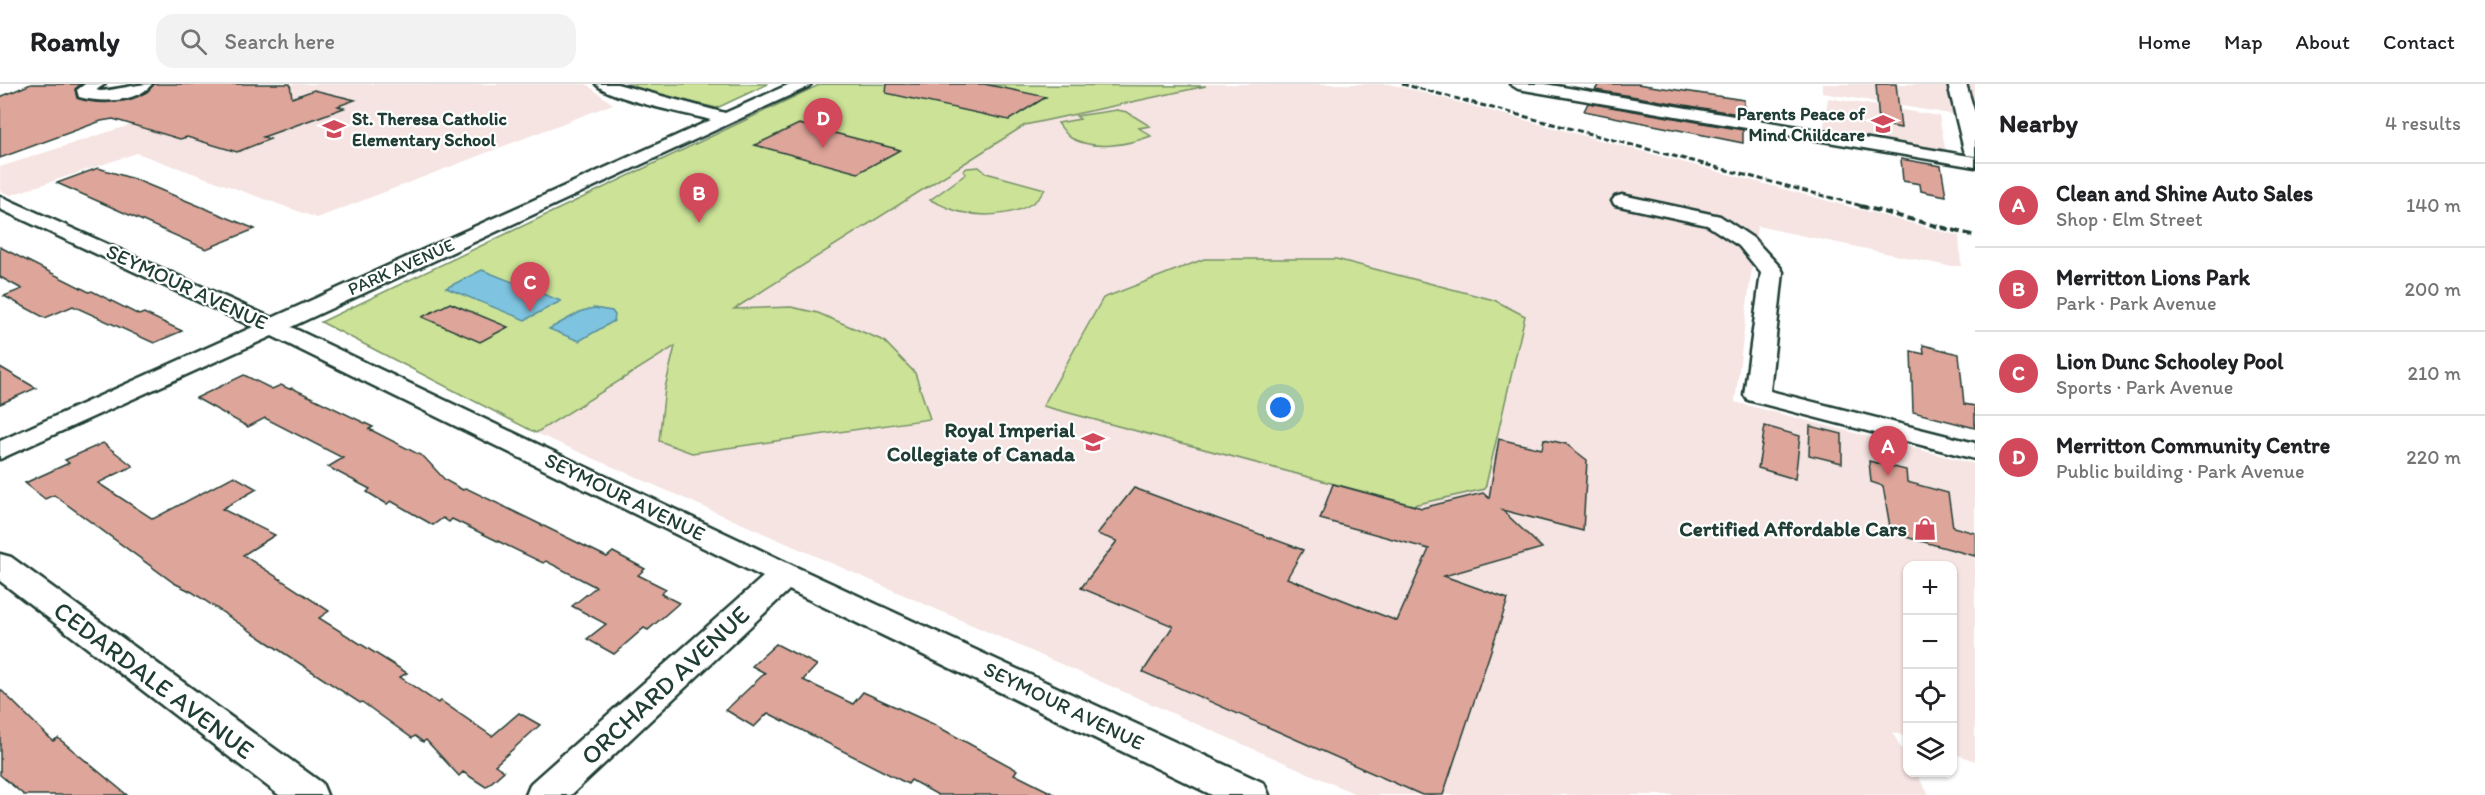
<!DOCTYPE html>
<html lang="en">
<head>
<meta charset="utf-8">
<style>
  body { margin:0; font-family:Itim,sans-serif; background:#f2f2f2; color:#202124 }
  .controls { position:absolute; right:18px; bottom:18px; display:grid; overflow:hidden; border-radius:12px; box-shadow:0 2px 4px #0004 }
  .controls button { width:54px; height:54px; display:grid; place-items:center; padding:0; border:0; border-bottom:2px solid #e0e0e0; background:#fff; color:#202124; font:30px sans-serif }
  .you { position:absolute; left:1281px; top:324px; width:21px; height:21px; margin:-15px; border:4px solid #fff; border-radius:50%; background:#1a73e8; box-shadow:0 0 0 9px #1a73e833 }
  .badge { display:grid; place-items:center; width:39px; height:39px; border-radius:50%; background:#d1495b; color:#fff; font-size:20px; font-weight:700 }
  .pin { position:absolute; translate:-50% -50px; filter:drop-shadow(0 2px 3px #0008) }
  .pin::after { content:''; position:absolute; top:32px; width:21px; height:18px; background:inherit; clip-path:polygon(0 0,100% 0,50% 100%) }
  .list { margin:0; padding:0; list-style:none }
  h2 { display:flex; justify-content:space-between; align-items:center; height:78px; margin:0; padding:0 24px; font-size:26px }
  h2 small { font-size:20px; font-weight:400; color:#757577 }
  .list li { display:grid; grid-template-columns:39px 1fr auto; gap:18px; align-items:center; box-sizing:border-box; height:84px; padding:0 24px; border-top:2px solid #e0e0e0 }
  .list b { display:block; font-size:22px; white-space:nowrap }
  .list p { margin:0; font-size:20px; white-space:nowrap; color:#757577 }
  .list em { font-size:20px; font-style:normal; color:#757577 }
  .icon { flex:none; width:33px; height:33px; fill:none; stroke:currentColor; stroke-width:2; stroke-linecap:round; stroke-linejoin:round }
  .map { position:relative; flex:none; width:1975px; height:711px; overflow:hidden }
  header { display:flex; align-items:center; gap:36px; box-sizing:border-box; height:84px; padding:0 30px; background:#fff; border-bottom:2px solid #e0e0e0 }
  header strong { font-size:28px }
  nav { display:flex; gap:33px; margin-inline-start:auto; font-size:21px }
  .search { width:420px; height:54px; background:#f2f2f2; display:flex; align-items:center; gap:15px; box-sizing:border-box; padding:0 21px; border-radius:18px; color:#757577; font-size:22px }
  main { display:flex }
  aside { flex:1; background:#fff }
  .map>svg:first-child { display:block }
</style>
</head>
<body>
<header>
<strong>Roamly</strong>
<div class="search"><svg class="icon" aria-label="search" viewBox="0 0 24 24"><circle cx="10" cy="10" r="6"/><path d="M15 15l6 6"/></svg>Search here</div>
<nav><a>Home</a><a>Map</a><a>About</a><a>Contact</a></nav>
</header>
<main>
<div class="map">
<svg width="1975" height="711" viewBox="0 0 1975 711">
  <rect width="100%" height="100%" fill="#fff"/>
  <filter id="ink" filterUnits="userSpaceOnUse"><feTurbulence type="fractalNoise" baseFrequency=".0167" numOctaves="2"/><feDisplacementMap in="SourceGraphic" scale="12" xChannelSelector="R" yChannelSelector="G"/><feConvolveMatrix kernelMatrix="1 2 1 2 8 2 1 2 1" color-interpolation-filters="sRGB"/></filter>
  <g filter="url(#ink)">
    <g fill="#f5e4e1">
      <polygon points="257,0 586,0 613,20 317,134 137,69 11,111 0,107 0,83"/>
      <polygon points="1202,0 1390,0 1959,152 1961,182 1948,182 1757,142 1735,318 1975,380 1975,677 1953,669 1952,482 1908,482 1907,653 1892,648 1907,674 1908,688 1916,689 1929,711 1358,711 536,349 1025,41 1205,2"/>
      <polygon points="1822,0 1975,0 1975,34 1822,9"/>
      <polygon points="1828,14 1939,32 1946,69 1823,48"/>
    </g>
    <g fill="#cbe297" stroke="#759066" stroke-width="1.5">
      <polygon points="625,0 768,0 717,24 626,4"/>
      <polygon points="821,0 1206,2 1025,41 734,225 791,223 818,229 884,257 915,289 930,335 692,369 659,357 665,304 675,262 536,349 321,238"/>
      <path d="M1117,26L1127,28L1150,42L1139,44L1151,52C1127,61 1095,67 1071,54C1066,51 1062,44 1058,39L1080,35L1076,32Z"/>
      <path d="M979,83L986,89L1045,105C1031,132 987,134 960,128C950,126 940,120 930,116L966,90L963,87L967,84Z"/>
      <polygon points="1204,175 1336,175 1494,216 1525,232 1485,405 1413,421 1043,322 1103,214"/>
    </g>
    <g fill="#7ec3df" stroke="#588d9b" stroke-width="1.5">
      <polygon points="482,186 561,217 525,236 446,204"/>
      <polygon points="594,224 612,227 615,231 614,237 579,257 549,245 582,227"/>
    </g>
    <g fill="#dea59a" stroke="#1f3d34" stroke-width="1.5">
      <polygon points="31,0 81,0 75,5 77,14 97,18 129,16 147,8 154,0 290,0 292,14 314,6 355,16 338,22 344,24 263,53 270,55 237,68 187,53 180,55 113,35 101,37 0,74 0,13"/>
      <polygon points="887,0 984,0 1046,13 1009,36 886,9"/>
      <polygon points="1599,0 1637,0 1744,16 1744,31 1595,6"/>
      <polygon points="1876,0 1896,0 1901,44 1879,40"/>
      <polygon points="1588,19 1743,46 1743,59 1584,27"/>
      <polygon points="799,40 897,65 900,66 858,89 755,61"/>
      <polygon points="1901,75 1941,82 1946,112 1921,107 1920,100 1903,97"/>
      <polygon points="98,84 134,95 255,145 206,165 57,99"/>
      <polygon points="0,163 89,208 92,207 139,231 144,229 182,247 154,259 73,222 45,234 4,212 22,205 0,193"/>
      <polygon points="450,219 508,243 480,258 422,233"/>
      <polygon points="1923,261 1959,270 1964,320 1975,322 1975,344 1913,328 1911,267 1924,270"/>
      <polygon points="0,283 36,304 0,320"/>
      <polygon points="244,291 272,305 281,301 289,305 292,304 373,343 369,345 424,373 445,396 463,406 466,404 607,473 613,468 645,485 638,491 666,505 661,510 679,519 648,546 644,544 614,570 587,555 606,540 572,522 596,503 546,477 543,479 452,435 449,438 443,434 433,441 391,417 387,420 367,408 370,405 328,383 343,374 265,334 248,343 196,314"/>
      <polygon points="1765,342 1800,352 1795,395 1758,384"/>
      <polygon points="1810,342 1842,350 1842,379 1809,371"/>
      <polygon points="1499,355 1542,365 1544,355 1566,360 1587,376 1583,447 1502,426 1542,464 1444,492 1508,515 1443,711 1422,711 1143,588 1173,542 1081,504 1117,457 1097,450 1134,404 1303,466 1287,494 1397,537 1429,465 1320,435 1333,400 1422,424 1483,409 1489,414"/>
      <polygon points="103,359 133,382 98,399 153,435 234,392 257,405 222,425 275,451 243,471 329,527 319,534 407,589 400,593 438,619 441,617 492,652 519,629 540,641 495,681 504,687 486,703 463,688 459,692 426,656 423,658 415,652 412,654 362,618 360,619 267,558 192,508 174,499 54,411 45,415 25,399 69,379 65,376"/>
      <polygon points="1869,377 1906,386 1907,398 1948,409 1953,443 1975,449 1975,472 1891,449 1883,402 1871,398"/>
      <polygon points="776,560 817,581 803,596 853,620 863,608 933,640 1017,686 1014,690 1056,711 938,711 911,696 908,700 768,629 754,643 726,626 765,589 752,582"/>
      <polygon points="0,605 53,657 58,654 127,711 24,711 0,691"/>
    </g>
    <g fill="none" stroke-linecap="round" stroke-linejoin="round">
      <g stroke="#1f3d34" stroke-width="5">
        <g id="minor">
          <path d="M85,0H105L96,6L100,7C118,6 134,0 152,0C137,19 100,19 79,13L77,6Z"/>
          <path d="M596,0H617L725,29L790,0H811L808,3L291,243L796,483L1264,699L1269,711H1212L789,506L571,711H526L531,699L763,493L272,252L0,375V357L253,243L0,125V112L272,234L711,36C689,30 609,15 596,0Z"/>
          <polygon points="1510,0 1545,0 1975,73 1975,83 1518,5"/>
          <polygon points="1622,111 1720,132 1753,154 1780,183 1783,188 1770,307 1975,359 1975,375 1748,316 1744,311 1761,189 1739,162 1707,141 1615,121 1612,117 1615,113"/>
          <polygon points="0,470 11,473 322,699 327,711 279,711 0,497"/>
        </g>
      </g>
      <g stroke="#1f3d34" stroke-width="5">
        <polygon id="tertiary" points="1948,0 1966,0 1975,29 1975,72 1967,71 1964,66"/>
      </g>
      <use href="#minor" fill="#fff" fill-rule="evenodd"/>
      <use href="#tertiary" fill="#fff" fill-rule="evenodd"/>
      <polyline stroke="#1f3d34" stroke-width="3" stroke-dasharray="6 3" stroke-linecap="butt" points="1402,0 1866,123"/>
      <polyline stroke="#1f3d34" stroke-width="4" stroke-dasharray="8 4" stroke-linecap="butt" points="1860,122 1975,152"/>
    </g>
  </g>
  <defs>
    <g id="school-bare" transform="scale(1.8)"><path d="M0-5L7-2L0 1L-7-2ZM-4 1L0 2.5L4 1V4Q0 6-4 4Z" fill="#d1495b" stroke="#fff" stroke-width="2.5" paint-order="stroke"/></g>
    <g id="shop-bare" transform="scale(1.8)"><path d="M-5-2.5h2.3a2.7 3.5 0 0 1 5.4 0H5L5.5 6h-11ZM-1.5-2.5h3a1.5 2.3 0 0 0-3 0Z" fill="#d1495b" stroke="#fff" stroke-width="2.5" paint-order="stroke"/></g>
  </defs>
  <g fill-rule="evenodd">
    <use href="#school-bare" x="1883" y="40"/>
    <use href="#school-bare" x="334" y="45"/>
    <use href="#school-bare" x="1093" y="358"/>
    <use href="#shop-bare" x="1925" y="445"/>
  </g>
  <g text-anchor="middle" stroke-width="4.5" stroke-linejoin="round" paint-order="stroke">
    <g font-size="18" font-weight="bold" fill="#1f3d34" stroke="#fff" text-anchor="end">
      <text x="1865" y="36">Parents Peace of<tspan x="1865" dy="21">Mind Childcare</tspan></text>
      <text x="352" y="41" text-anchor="start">St. Theresa Catholic<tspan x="352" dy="21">Elementary School</tspan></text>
    </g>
    <g font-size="18" fill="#1f3d34" stroke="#fff">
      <text transform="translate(401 183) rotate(-24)" y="6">PARK AVENUE</text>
    </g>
    <g font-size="21" fill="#1f3d34" stroke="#fff">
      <text transform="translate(187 203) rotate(25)" y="7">SEYMOUR AVENUE</text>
      <text transform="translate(625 413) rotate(26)" y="7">SEYMOUR AVENUE</text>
      <text transform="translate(1064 622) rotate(26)" y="7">SEYMOUR AVENUE</text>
    </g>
    <g font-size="21" font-weight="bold" fill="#1f3d34" stroke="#fff" text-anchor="end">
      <text x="1075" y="353">Royal Imperial<tspan x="1075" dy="24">Collegiate of Canada</tspan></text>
      <text x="1907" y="452">Certified Affordable Cars</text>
    </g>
    <g font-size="26" fill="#1f3d34" stroke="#fff">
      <text transform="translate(154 596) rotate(37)" y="9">CEDARDALE AVENUE</text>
      <text transform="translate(665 601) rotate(-43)" y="9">ORCHARD AVENUE</text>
    </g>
  </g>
</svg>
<div class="controls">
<button>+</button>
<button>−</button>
<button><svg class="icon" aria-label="locate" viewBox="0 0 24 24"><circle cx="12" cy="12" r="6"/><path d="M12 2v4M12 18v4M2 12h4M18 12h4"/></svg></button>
<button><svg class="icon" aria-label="layers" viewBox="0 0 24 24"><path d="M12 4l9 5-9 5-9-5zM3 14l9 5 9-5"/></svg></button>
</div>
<div class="you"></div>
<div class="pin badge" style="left:1888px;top:392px">A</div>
<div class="pin badge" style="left:699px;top:139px">B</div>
<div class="pin badge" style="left:530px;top:228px">C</div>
<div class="pin badge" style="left:823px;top:64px">D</div>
</div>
<aside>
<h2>Nearby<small>4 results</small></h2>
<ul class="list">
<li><span class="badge">A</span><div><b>Clean and Shine Auto Sales</b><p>Shop · Elm Street</p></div><em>140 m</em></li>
<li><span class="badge">B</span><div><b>Merritton Lions Park</b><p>Park · Park Avenue</p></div><em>200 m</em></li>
<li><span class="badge">C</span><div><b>Lion Dunc Schooley Pool</b><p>Sports · Park Avenue</p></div><em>210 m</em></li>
<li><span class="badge">D</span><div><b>Merritton Community Centre</b><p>Public building · Park Avenue</p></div><em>220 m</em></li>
</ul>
</aside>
</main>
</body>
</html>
